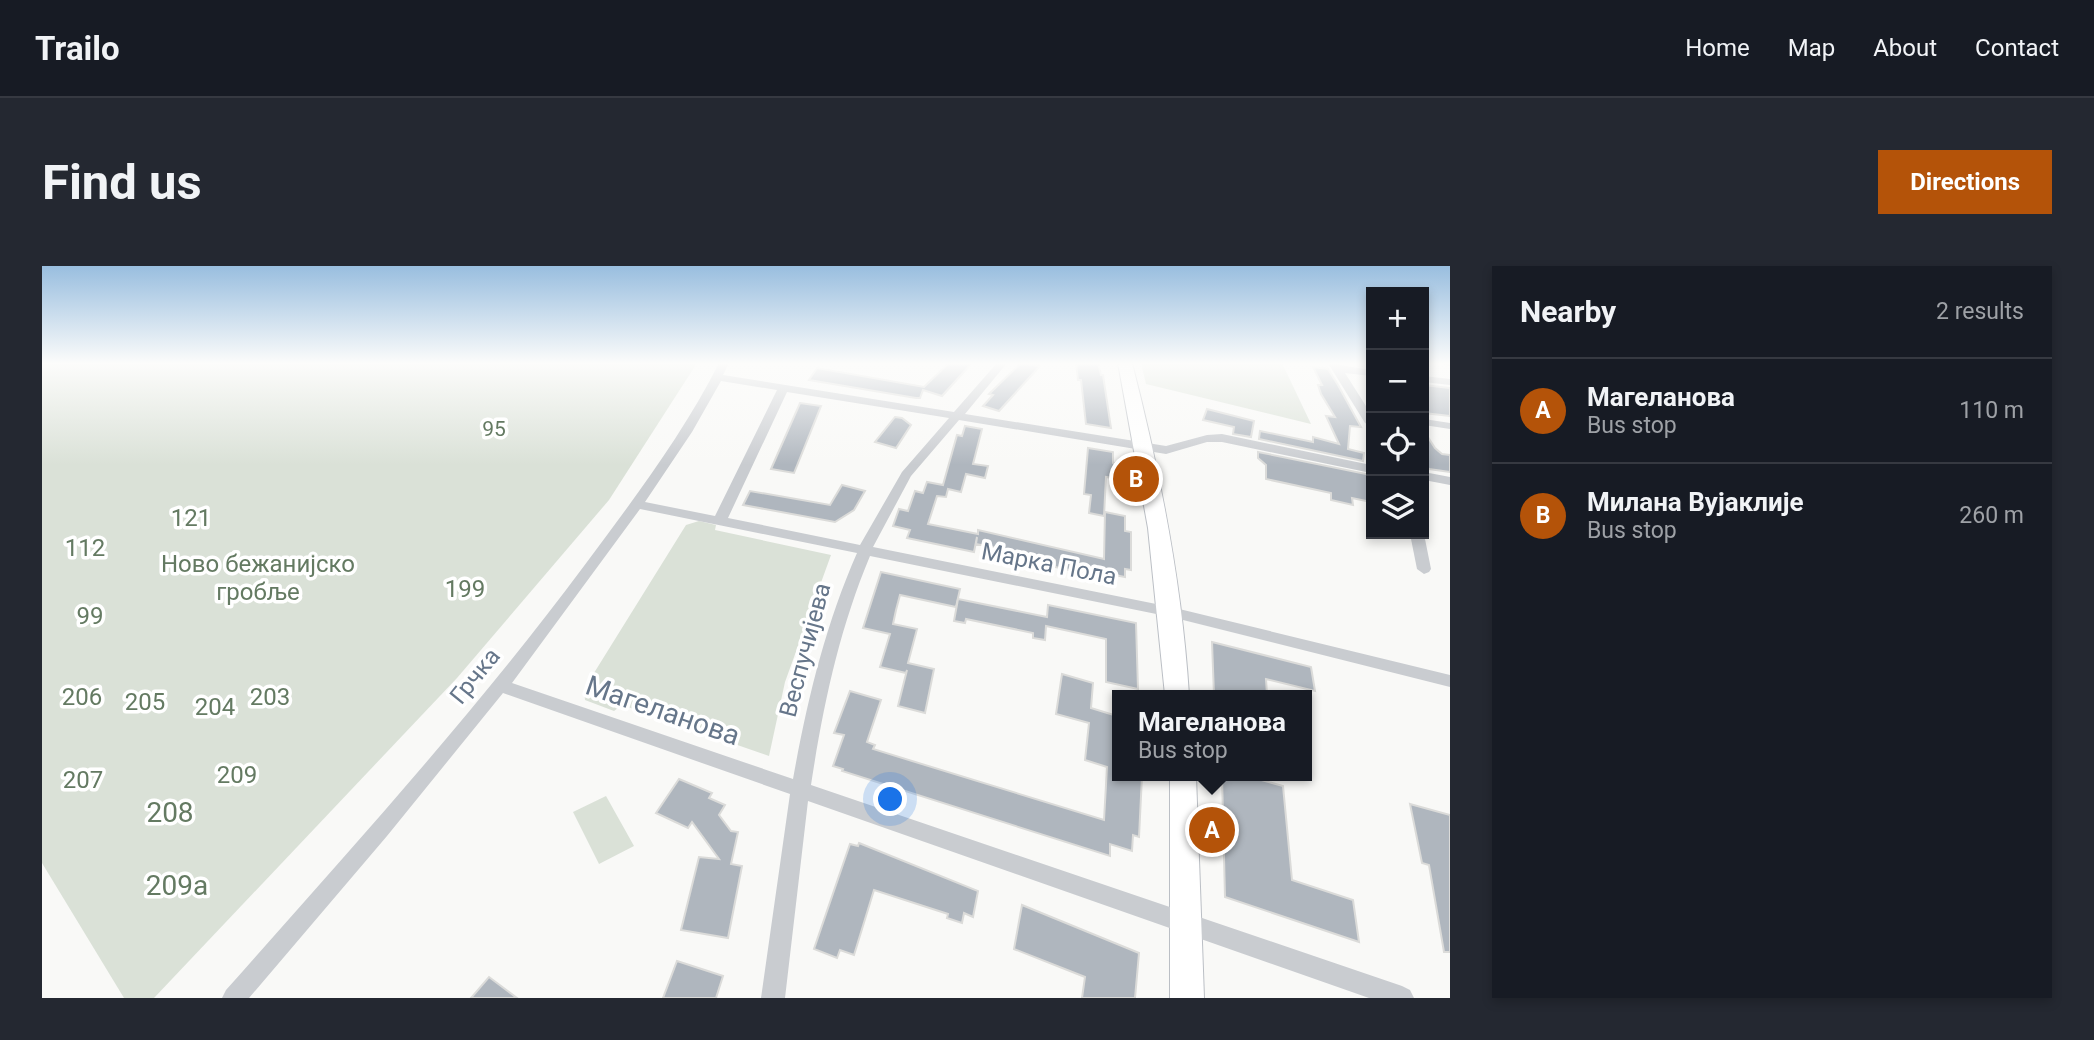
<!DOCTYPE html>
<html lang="en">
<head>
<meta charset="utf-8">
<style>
  body { margin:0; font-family:Roboto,sans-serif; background:#242831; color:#f1f3f6 }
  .controls { position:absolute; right:21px; top:21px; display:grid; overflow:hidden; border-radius:0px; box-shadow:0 4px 10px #0003 }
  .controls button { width:63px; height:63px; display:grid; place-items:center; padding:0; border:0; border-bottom:2px solid #363941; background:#171b24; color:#f1f3f6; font:35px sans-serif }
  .you { position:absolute; left:849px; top:534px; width:24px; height:24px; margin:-18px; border:5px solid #fff; border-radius:50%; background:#1a73e8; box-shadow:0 0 0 10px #1a73e833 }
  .badge { display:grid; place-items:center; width:46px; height:46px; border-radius:50%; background:#b45309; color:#fff; font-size:23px; font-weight:700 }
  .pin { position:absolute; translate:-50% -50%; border:4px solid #fff; box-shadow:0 2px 7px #0006 }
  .popup { position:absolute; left:1070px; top:424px; width:200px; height:91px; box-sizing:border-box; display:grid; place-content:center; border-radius:0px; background:#171b24; filter:drop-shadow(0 2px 5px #0005); font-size:23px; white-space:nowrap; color:#9ea1a6 }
  .popup b { font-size:26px; color:#f1f3f6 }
  .popup::after { content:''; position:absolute; left:50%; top:100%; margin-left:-14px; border:14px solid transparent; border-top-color:#171b24 }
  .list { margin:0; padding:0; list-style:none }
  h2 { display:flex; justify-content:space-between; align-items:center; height:91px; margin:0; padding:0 28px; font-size:30px }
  h2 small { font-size:23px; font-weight:400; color:#9ea1a6 }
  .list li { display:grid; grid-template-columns:46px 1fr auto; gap:21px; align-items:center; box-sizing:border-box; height:105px; padding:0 28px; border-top:2px solid #363941 }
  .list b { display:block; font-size:26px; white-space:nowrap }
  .list p { margin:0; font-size:23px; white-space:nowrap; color:#9ea1a6 }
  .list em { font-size:23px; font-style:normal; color:#9ea1a6 }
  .icon { flex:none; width:38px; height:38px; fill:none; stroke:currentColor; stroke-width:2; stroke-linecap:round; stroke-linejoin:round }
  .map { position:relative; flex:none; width:1408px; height:732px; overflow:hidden; border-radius:0px }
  header { display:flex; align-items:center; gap:42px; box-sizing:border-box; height:98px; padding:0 35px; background:#171b24; border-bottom:2px solid #363941 }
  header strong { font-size:33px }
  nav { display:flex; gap:38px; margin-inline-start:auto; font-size:24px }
  .intro { display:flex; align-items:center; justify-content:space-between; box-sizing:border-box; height:168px; padding:0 42px }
  h1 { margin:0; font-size:49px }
  .button { padding:18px 32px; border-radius:0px; background:#b45309; color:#fff; font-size:24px; font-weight:700 }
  main { display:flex; gap:42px; padding:0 42px }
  aside { flex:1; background:#171b24; border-radius:0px; box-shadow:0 4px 10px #0003 }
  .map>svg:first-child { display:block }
</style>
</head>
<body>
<header>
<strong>Trailo</strong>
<nav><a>Home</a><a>Map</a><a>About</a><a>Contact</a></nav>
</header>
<div class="intro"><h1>Find us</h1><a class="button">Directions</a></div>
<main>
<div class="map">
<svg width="1408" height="732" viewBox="0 0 1408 732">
  <rect width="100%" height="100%" fill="#f9f9f7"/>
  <g fill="#dae1d7">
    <polygon points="0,97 655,97 567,234 415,412 112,732 82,732 0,597"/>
    <polygon points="1099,97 1240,97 1269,158 1104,118"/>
    <polygon points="657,255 674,259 673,264 789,289 743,416 727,490 580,439 572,445 543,434 542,423 644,259"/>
    <polygon points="564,530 592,580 557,598 531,546"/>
  </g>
  <g fill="#afb6be" stroke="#dbdbd9" stroke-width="2">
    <polygon points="907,97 930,97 900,130 881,124 878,132 874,132 767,114 775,102 882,121"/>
    <polygon points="979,97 998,100 957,145 941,140 951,129 947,128"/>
    <polygon points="1034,97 1056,97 1059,109 1061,109 1069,162 1044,158 1039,114 1036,114"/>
    <polygon points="1271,101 1286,103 1296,119 1319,161 1308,160 1306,183 1322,187 1321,195 1217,173 1218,165 1271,176 1271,171 1297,178 1284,150 1293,151 1279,128 1276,119 1280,119"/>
    <polygon points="1382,119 1408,122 1408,150 1382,147"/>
    <polygon points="758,137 779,140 752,207 729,203"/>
    <polygon points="1165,143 1212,155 1209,171 1191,168 1192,161 1161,154"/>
    <polygon points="853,151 860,152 869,159 854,182 833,176"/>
    <polygon points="923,160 940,163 931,198 946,200 943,212 924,208 919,226 906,223 904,231 895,230 886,258 936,268 936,264 1062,293 1063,246 1083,250 1083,265 1089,266 1089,304 1083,303 1083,311 1057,306 1056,310 1013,301 1013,294 934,278 935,271 932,286 865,272 868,264 851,260 857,243 866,245 873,225 881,227 885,216 901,219 915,169 920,170"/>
    <polygon points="1382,165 1393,182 1400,188 1408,189 1408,206 1387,203 1382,198"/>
    <polygon points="1046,182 1071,186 1071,197 1077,198 1077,213 1064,211 1062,250 1047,247 1049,229 1042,228"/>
    <polygon points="1216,186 1329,209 1329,236 1310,232 1311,239 1289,234 1289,227 1224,213 1224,199 1216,192"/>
    <polygon points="800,219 823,225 812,244 793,256 701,239 708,225 788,239"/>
    <polygon points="839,306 918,323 914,341 858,329 854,344 851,358 875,363 866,397 892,403 883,447 856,440 865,404 864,407 838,401 848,368 821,362"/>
    <polygon points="916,333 1005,351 1006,339 1094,357 1096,423 1064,416 1064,373 1004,360 1003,374 991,372 991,367 924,353 923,357 912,355"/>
    <polygon points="1170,376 1269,401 1273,425 1224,413 1225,429 1172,429"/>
    <polygon points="1020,408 1051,417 1049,442 1075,450 1075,510 1100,510 1097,571 1091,569 1090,585 1068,578 1068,590 800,505 801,503 791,500 802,469 792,467 808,425 839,434 825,476 833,479 831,483 1062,554 1065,501 1043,494 1047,457 1014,448"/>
    <polygon points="1180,510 1205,510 1241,520 1250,614 1311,634 1317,676 1183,631"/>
    <polygon points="637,513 670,527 667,532 683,539 677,549 689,565 696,566 689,598 700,600 686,672 639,664 657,591 677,593 650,556 646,562 614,547"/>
    <polygon points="1368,538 1408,549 1408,686 1402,686 1387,599 1380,597"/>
    <polygon points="817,577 936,625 931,651 922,647 920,657 905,652 906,648 832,624 812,689 798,684 795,692 772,683 808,578 816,580"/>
    <polygon points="980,639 1097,687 1093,732 1040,732 1043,711 972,683"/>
    <polygon points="635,695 681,710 674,732 621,732"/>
    <polygon points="447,711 475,732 429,732"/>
  </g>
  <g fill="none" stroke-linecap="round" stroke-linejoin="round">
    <g stroke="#bbbfc5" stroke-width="2">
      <g id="secondary">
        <path d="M1076,97H1090C1118,206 1140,317 1147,429H1123L1106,262Z"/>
        <polygon points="1128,510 1154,510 1162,732 1128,732"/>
      </g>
    </g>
    <g fill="#c9ccd0" fill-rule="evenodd">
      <path d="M677,97H687L681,109L912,146L955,97H965L923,148L1124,180L1165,169L1180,168L1329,199V207L1180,176H1165L1124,188L917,154L869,210L831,281L1129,341L1408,409V421L1129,351L828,290C797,364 781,440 769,519L1360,720L1368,724L1372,732H1327L766,535L743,732H719L748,528L461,427L345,570L207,732H180L184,724C307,585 432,448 542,300C591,234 640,170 677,97ZM679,115L735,124L673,250L603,236L650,166ZM745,126L907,152L860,206L818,279L686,252ZM598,243L815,287C783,360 765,435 751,513L470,417Z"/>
      <polygon points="1286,97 1329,104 1329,110 1303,107 1329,148 1329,160 1323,157"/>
      <polygon points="1401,97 1408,97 1408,100 1402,99"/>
      <polygon points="1382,110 1408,113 1408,119 1382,116"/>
      <polygon points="1382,153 1408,157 1408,163 1382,159"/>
      <polygon points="1382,206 1408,211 1408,219 1382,214"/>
      <polygon points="1368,268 1382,268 1389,303 1387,306 1382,308 1375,303"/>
    </g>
    <use href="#secondary" fill="#fff" fill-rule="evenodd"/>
  </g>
  <linearGradient id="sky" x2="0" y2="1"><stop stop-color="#99bedf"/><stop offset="0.49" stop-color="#fcfcfb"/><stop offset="1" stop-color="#fcfcfb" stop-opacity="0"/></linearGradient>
  <rect width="1408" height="199" fill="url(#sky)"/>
  <g text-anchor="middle" stroke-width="7" stroke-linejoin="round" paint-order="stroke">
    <g font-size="21" fill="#647a62" stroke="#fff">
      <text x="452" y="170">95</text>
    </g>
    <g font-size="24" fill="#647a62" stroke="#fff">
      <text x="149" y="260">121</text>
      <text x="43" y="290">112</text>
      <text x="216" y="306">Ново бежанијско<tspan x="216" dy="28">гробље</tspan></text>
      <text x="423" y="331">199</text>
      <text x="48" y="358">99</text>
      <text x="40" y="439">206</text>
      <text x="228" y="439">203</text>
      <text x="103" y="444">205</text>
      <text x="173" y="449">204</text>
      <text x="195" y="517">209</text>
      <text x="41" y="522">207</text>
    </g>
    <g font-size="24" fill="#66768a" stroke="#fff">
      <text transform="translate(1007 298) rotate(11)" y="8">Марка Пола</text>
      <text transform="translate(763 384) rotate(-75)" y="8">Веспучијева</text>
      <text transform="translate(433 410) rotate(-51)" y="8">Грчка</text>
    </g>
    <g font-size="28" fill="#66768a" stroke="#fff">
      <text transform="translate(621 444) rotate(19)" y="10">Магеланова</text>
    </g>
    <g font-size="28" fill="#647a62" stroke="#fff">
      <text x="128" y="556">208</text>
      <text x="135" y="629">209a</text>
    </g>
  </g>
</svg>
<div class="controls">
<button>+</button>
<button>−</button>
<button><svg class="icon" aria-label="locate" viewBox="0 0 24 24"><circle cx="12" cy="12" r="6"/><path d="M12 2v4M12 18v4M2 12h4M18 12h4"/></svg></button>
<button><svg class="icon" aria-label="layers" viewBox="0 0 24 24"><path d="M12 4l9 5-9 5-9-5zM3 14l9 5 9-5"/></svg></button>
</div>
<div class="you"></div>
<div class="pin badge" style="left:1170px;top:564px">A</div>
<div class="popup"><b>Магеланова</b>Bus stop</div>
<div class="pin badge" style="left:1094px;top:213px">B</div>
</div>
<aside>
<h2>Nearby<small>2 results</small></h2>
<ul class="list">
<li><span class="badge">A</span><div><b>Магеланова</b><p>Bus stop</p></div><em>110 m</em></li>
<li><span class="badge">B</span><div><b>Милана Вујаклије</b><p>Bus stop</p></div><em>260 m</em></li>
</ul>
</aside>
</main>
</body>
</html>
